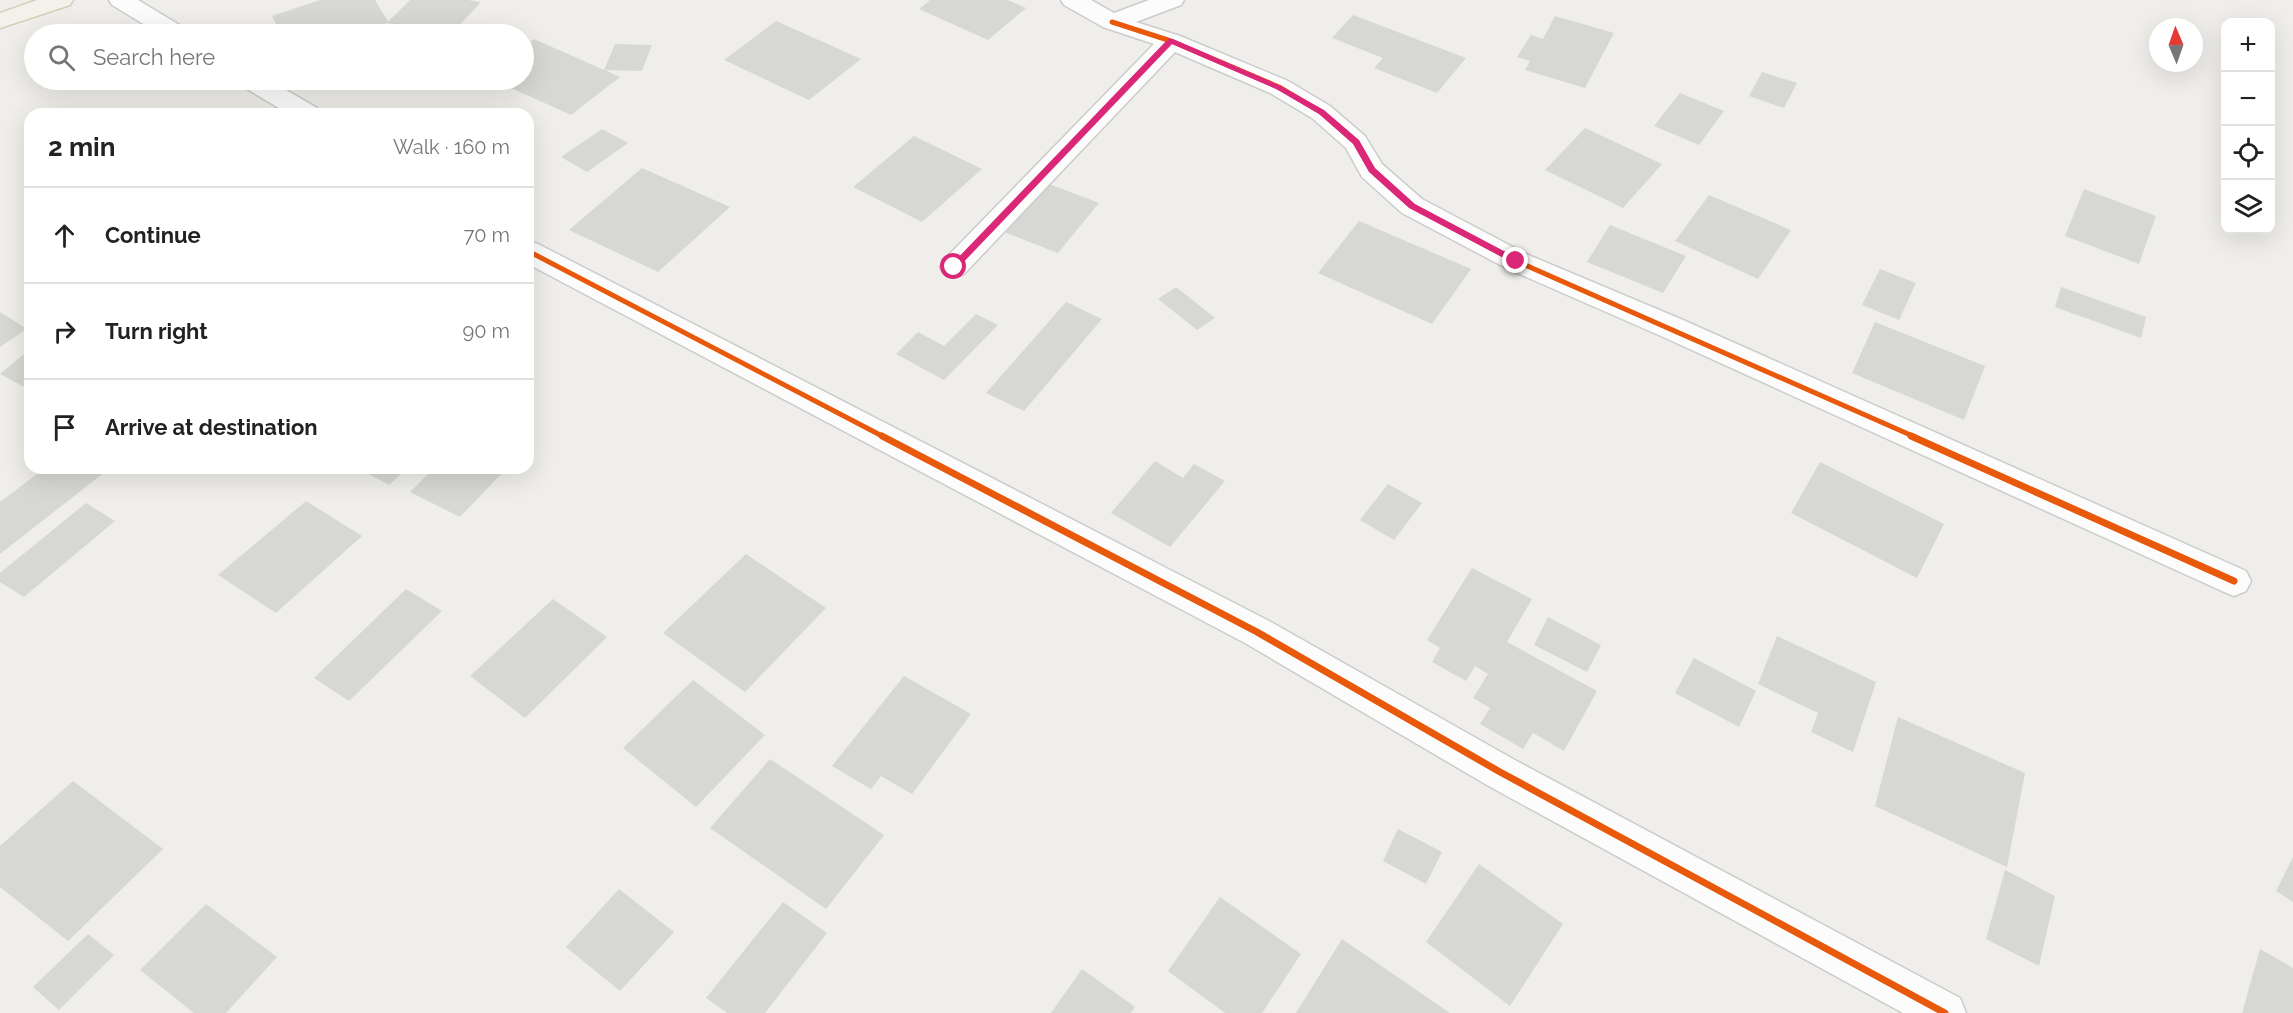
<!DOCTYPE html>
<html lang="en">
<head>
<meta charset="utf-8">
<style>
  body { margin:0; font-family:Raleway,sans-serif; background:#f2f2f2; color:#222 }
  .controls { position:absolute; right:18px; top:18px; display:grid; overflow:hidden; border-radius:12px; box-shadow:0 6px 24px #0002 }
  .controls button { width:54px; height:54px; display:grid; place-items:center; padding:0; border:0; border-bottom:2px solid #e0e0e0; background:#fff; color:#222; font:30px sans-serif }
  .compass { position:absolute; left:2149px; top:18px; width:54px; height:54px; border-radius:50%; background:#fff; box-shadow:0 6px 24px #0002; rotate:358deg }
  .stop { position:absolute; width:18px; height:18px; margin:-14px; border:4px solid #db2777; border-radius:50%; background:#fff }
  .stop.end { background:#db2777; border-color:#fff; box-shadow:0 2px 6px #0008 }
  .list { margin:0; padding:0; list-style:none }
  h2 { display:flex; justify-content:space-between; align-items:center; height:78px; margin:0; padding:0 24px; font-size:26px }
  h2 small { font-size:20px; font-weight:400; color:#767676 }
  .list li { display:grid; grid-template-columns:39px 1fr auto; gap:18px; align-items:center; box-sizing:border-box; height:96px; padding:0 24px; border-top:2px solid #e0e0e0 }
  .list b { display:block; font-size:22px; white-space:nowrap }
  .list em { font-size:20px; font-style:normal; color:#767676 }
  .icon { flex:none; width:33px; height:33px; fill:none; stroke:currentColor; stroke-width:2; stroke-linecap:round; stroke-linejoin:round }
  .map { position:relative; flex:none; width:2293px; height:1013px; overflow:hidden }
  .search { position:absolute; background:#fff; box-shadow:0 6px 24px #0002; left:24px; top:24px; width:510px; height:66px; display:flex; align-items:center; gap:15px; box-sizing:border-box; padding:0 21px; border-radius:33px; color:#767676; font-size:22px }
  .panel { position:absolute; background:#fff; box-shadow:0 6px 24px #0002; left:24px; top:108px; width:510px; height:366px; border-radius:18px }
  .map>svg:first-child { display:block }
</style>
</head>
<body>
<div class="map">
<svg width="2293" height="1013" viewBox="0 0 2293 1013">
  <rect width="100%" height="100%" fill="#efeeea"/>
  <g fill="#d7d7d4">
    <polygon points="320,0 375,0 388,22 410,0 468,0 481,2 451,34 387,23 354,34 281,34 272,16"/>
    <polygon points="930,0 1008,0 1026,8 988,40 919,9"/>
    <polygon points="1353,15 1466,58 1437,93 1374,68 1383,58 1332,38"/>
    <polygon points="1555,16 1614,33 1585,88 1525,70 1530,61 1517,57 1531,35 1543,39"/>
    <polygon points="776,21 861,59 809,100 724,60"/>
    <polygon points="534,39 604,70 615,44 652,45 642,71 605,70 620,77 571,115 493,80 524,80 524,47"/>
    <polygon points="1762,72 1797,83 1784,108 1749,96"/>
    <polygon points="1680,93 1724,111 1699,145 1654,126"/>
    <polygon points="1585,128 1662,164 1623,208 1545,170"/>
    <polygon points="602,129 628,143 587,172 561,157"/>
    <polygon points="914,136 982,169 922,222 853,187"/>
    <polygon points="642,168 730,207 658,272 569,230"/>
    <polygon points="1041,181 1099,203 1058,253 999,230"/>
    <polygon points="2084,189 2156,216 2139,264 2065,236"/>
    <polygon points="1709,195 1791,230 1758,279 1675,241"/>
    <polygon points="1359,221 1471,269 1432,324 1318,273"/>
    <polygon points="1610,225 1686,256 1663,293 1587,262"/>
    <polygon points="1880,269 1916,283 1899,320 1862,305"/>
    <polygon points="1176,287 1215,318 1197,330 1158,299"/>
    <polygon points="2061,287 2146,317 2141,338 2055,307"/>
    <polygon points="1066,302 1102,319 1024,411 986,393"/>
    <polygon points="0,312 27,329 0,347"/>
    <polygon points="976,314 998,325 944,380 896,354 918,332 944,346"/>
    <polygon points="1875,322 1985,366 1964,420 1852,373"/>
    <polygon points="30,349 30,390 0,374"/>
    <polygon points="1155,461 1183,478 1194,464 1225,481 1170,547 1111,513"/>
    <polygon points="1820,462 1944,524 1917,578 1791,513"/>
    <polygon points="45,468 110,468 0,554 0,502"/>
    <polygon points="358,468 408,468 389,485"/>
    <polygon points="434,468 507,468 460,517 410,492"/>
    <polygon points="1388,484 1422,503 1394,540 1360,520"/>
    <polygon points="306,501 362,536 276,613 218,575"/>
    <polygon points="86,503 115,521 24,597 0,582 0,573"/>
    <polygon points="746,554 826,608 745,692 663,633"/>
    <polygon points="1472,568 1532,599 1507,642 1597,691 1564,751 1533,733 1523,749 1480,724 1490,708 1473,698 1488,674 1475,666 1466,681 1432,662 1440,648 1427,640"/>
    <polygon points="406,589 442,611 349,701 314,678"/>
    <polygon points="553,599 607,637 525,718 470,676"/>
    <polygon points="1548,617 1601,645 1587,672 1534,645"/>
    <polygon points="1777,636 1876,682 1853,752 1811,732 1818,713 1758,684"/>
    <polygon points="1694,658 1756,691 1739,727 1675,693"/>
    <polygon points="904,676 971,714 912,794 881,776 871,789 832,766"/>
    <polygon points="693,680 765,735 696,807 623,748"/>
    <polygon points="1898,717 2025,773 2007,867 1875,806"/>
    <polygon points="770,759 884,835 826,909 710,828"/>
    <polygon points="73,781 163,849 68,941 0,887 0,846"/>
    <polygon points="1398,829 1442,852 1426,884 1383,861"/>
    <polygon points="2293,857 2293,902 2276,891"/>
    <polygon points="1479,864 1563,924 1510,1006 1426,942"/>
    <polygon points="2005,870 2055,896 2039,966 1986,939"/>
    <polygon points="619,889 674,932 620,991 566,947"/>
    <polygon points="1220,897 1301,954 1262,1013 1225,1013 1168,971"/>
    <polygon points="783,902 827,933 765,1013 727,1013 706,998"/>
    <polygon points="206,904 277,957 226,1013 194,1013 140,970"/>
    <polygon points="88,934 114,955 59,1010 33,987"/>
    <polygon points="1342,939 1450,1013 1296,1013"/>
    <polygon points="2260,949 2293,968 2293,1013 2242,1013"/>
    <polygon points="1082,969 1135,1007 1131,1013 1051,1013"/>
  </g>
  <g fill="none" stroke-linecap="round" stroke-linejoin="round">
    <g stroke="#ccc" stroke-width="3">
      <g id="minor">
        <polygon points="109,0 138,0 186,29 189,34 160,34 112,5"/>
        <polygon points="1061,0 1091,0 1114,13 1149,0 1184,0 1181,5 1136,22 1180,36 1288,81 1330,106 1365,136 1382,164 1422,199 1526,254 1683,320 2246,571 2251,581 2246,591 2234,596 2222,591 1661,336 1506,268 1402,213 1362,177 1346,148 1312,118 1270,93 1175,52 964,274 954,277 944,274 940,267 944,260 1154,44 1103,27 1064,5"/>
        <polygon points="239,80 269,80 317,108 321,114 289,114 242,86"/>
        <polygon points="528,241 538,244 1269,621 1513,759 1960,998 1966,1013 1903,1013 1487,785 1245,643 528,264"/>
      </g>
    </g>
    <g stroke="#d5cfba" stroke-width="3">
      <polygon id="major" points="37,0 73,0 70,5 0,28 0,13"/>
    </g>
    <use href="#minor" fill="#fdfcfc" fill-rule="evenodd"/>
    <use href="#major" fill="#f3f2ea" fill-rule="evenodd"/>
    <g stroke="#fff" stroke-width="8">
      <g id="cycleway-far1">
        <polyline points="1112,22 1171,41 1279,87 1321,112 1356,142 1372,170 1412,206 1516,261 1915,437"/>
        <polyline points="528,251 884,437"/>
      </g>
    </g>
    <g stroke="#fff" stroke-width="10">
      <g id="cycleway">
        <polyline points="882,436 1257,632 1500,772 1945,1013"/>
        <polyline points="1911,436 2234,581"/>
      </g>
    </g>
    <use href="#cycleway-far1" stroke="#e8590c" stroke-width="5"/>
    <use href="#cycleway" stroke="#e8590c" stroke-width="7"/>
  </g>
  <polygon fill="#db2777" points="1168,39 1173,39 1281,86 1324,110 1359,140 1375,168 1415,204 1519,259 1519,263 1513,263 1409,208 1369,172 1353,144 1319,114 1276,89 1172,44 957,269 951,269 951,265"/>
</svg>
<div class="controls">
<button>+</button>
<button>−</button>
<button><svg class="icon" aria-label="locate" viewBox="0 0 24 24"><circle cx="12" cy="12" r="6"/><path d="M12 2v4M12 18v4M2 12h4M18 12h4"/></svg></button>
<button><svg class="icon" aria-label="layers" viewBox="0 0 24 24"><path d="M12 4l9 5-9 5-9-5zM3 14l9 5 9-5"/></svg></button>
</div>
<svg class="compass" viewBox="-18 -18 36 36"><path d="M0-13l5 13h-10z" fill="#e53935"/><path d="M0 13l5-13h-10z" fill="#767676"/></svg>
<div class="stop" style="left:954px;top:267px"></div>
<div class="stop end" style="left:1516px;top:261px"></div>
<div class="search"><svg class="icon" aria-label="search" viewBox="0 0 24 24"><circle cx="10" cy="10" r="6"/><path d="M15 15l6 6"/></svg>Search here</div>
<section class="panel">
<h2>2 min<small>Walk · 160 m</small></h2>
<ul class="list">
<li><svg class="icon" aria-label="ahead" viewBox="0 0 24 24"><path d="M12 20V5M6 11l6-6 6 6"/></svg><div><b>Continue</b></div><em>70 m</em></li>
<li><svg class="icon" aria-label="right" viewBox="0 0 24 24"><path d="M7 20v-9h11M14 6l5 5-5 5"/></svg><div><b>Turn right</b></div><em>90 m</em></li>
<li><svg class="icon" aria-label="arrive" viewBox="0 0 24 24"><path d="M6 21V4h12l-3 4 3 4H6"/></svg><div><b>Arrive at destination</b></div></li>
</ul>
</section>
</div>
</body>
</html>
